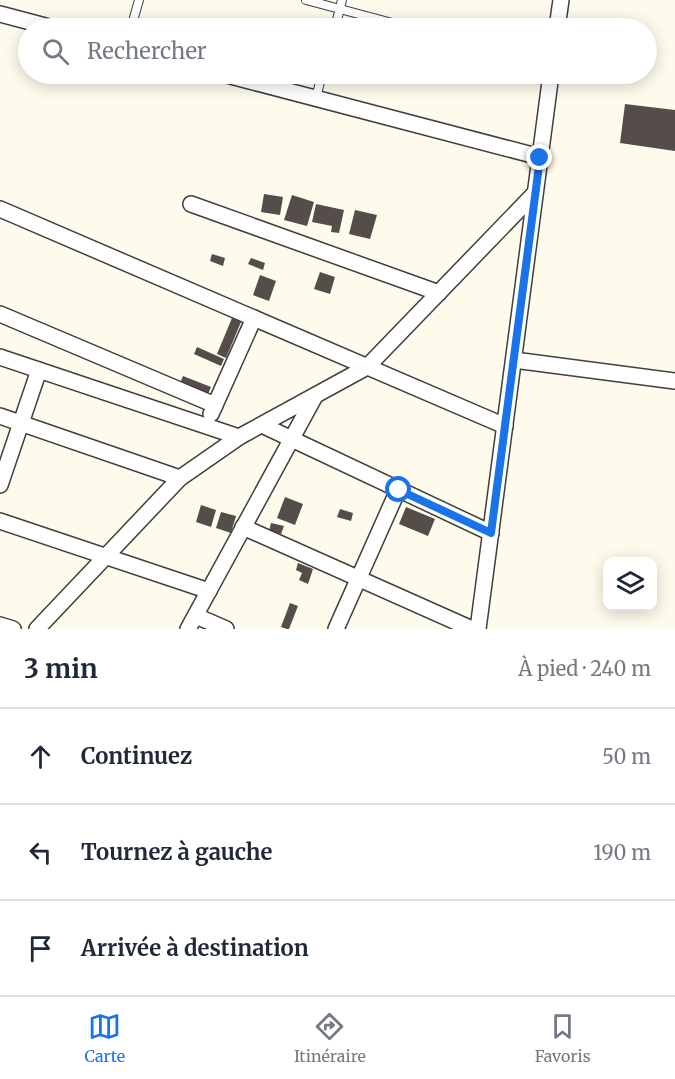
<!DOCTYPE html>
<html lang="fr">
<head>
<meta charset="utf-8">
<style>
  body { margin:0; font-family:Merriweather,serif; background:#f6f6f7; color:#1f2937 }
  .controls { position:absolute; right:18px; bottom:18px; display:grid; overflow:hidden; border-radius:12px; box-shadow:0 3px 15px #0003 }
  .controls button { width:54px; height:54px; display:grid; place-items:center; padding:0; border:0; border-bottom:2px solid #e0e1e3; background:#fff; color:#1f2937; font:30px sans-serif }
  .stop { position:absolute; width:18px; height:18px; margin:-14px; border:4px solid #1a73e8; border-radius:50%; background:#fff }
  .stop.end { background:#1a73e8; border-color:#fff; box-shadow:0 2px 6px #0008 }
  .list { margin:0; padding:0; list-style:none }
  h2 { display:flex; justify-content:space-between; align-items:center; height:78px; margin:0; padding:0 24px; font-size:26px }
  h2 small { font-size:20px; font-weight:400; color:#747a83 }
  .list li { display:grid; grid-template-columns:39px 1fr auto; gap:18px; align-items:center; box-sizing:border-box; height:96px; padding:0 24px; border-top:2px solid #e0e1e3 }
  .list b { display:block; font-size:22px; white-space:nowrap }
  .list em { font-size:20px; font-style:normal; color:#747a83 }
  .icon { flex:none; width:33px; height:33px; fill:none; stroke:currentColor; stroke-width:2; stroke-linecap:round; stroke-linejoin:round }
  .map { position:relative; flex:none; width:675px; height:629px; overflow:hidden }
  .search { position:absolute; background:#fff; box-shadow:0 3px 15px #0003; left:18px; right:18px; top:18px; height:66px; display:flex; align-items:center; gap:15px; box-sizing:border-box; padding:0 21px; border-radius:33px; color:#747a83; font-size:22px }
  .sheet { height:366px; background:#fff }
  nav { display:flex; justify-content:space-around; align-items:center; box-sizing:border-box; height:84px; border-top:2px solid #e0e1e3; background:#fff; font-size:16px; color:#747a83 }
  nav a { display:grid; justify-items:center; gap:3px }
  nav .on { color:#1a73e8 }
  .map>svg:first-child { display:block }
</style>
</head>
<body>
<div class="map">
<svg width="675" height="629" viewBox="0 0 675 629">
  <rect width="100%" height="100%" fill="#fefbec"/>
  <g fill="#544d49">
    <polygon points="625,104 675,110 675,151 620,143"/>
    <polygon points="264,194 283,197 280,215 261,212"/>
    <polygon points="292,195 314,202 307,226 284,220"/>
    <polygon points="316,204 344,210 339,233 331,232 332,226 312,222"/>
    <polygon points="355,210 377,215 370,239 349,234"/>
    <polygon points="212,254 225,258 223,266 210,261"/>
    <polygon points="251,258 265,263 263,270 248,264"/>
    <polygon points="320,272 335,277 330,294 314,289"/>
    <polygon points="260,275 276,281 269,301 253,295"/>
    <polygon points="232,318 241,322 226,358 217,354"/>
    <polygon points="197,347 224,359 221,366 194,354"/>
    <polygon points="183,376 211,387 208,394 180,383"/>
    <polygon points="285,497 303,504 295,525 277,518"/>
    <polygon points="201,505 216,510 211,527 196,522"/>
    <polygon points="406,507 435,519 428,536 399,524"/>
    <polygon points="340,509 353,513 351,521 337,517"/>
    <polygon points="221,512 236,516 231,533 216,528"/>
    <polygon points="271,523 284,526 281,534 269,531"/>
    <polygon points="298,563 313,569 308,584 299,580 302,573 296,570"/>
    <polygon points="290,603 298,606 289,629 287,629 281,627"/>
  </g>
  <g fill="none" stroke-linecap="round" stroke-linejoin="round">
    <g stroke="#3f3f3f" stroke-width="10">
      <g id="service">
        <polyline points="306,0 411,28"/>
        <polyline points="131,28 139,0"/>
        <polyline points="335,28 342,0"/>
        <polyline points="316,98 322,74"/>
      </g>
    </g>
    <g stroke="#3f3f3f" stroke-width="18">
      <g id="minor">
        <polyline points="0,14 53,28"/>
        <polyline points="557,28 561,0"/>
        <polyline points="223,74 540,157"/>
        <polyline points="191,204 439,293"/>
        <polyline points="0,209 505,426"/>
        <polyline points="0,314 215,405"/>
        <polyline points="0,357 239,437"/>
        <polyline points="514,360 675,381"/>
        <polyline points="211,414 254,318"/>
        <polyline points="0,416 180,478"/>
        <polyline points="262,425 491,533"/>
        <polyline points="0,485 39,370"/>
        <polyline points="0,521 209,591"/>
        <polyline points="243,527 472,629"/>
        <polyline points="196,616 226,629"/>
        <polyline points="0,625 13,629"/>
        <polyline points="37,629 180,478 239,437 367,367 535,193"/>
        <polyline points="188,629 315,396"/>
        <polyline points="336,629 398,490"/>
        <polyline points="478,629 551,74"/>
      </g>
    </g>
    <use href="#service" stroke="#fff" stroke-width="8"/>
    <use href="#minor" stroke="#fff" stroke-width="15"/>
  </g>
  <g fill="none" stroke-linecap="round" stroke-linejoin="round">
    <polyline stroke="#1a73e8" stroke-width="8" points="399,490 491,533 540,158"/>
  </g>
</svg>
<div class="controls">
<button><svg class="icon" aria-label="layers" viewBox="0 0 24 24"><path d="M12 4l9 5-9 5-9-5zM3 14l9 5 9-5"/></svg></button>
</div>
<div class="stop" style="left:399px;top:490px"></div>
<div class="stop end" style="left:540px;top:158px"></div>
<div class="search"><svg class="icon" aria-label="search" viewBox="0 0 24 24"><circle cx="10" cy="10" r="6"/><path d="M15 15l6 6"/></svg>Rechercher</div>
</div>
<section class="sheet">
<h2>3 min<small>À pied · 240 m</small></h2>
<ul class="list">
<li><svg class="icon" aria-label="ahead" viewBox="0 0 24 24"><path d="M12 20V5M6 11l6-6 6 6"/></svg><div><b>Continuez</b></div><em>50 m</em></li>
<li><svg class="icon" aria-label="left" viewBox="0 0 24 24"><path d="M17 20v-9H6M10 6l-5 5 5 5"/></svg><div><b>Tournez à gauche</b></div><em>190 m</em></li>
<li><svg class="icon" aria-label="arrive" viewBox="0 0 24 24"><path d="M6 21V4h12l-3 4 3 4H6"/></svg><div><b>Arrivée à destination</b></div></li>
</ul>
</section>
<nav>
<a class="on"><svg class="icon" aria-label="map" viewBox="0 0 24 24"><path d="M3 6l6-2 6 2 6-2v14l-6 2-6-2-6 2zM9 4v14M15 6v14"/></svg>Carte</a>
<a><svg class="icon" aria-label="directions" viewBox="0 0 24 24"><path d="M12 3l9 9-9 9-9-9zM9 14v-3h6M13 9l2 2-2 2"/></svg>Itinéraire</a>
<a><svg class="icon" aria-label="saved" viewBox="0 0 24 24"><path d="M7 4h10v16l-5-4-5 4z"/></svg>Favoris</a>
</nav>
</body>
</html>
